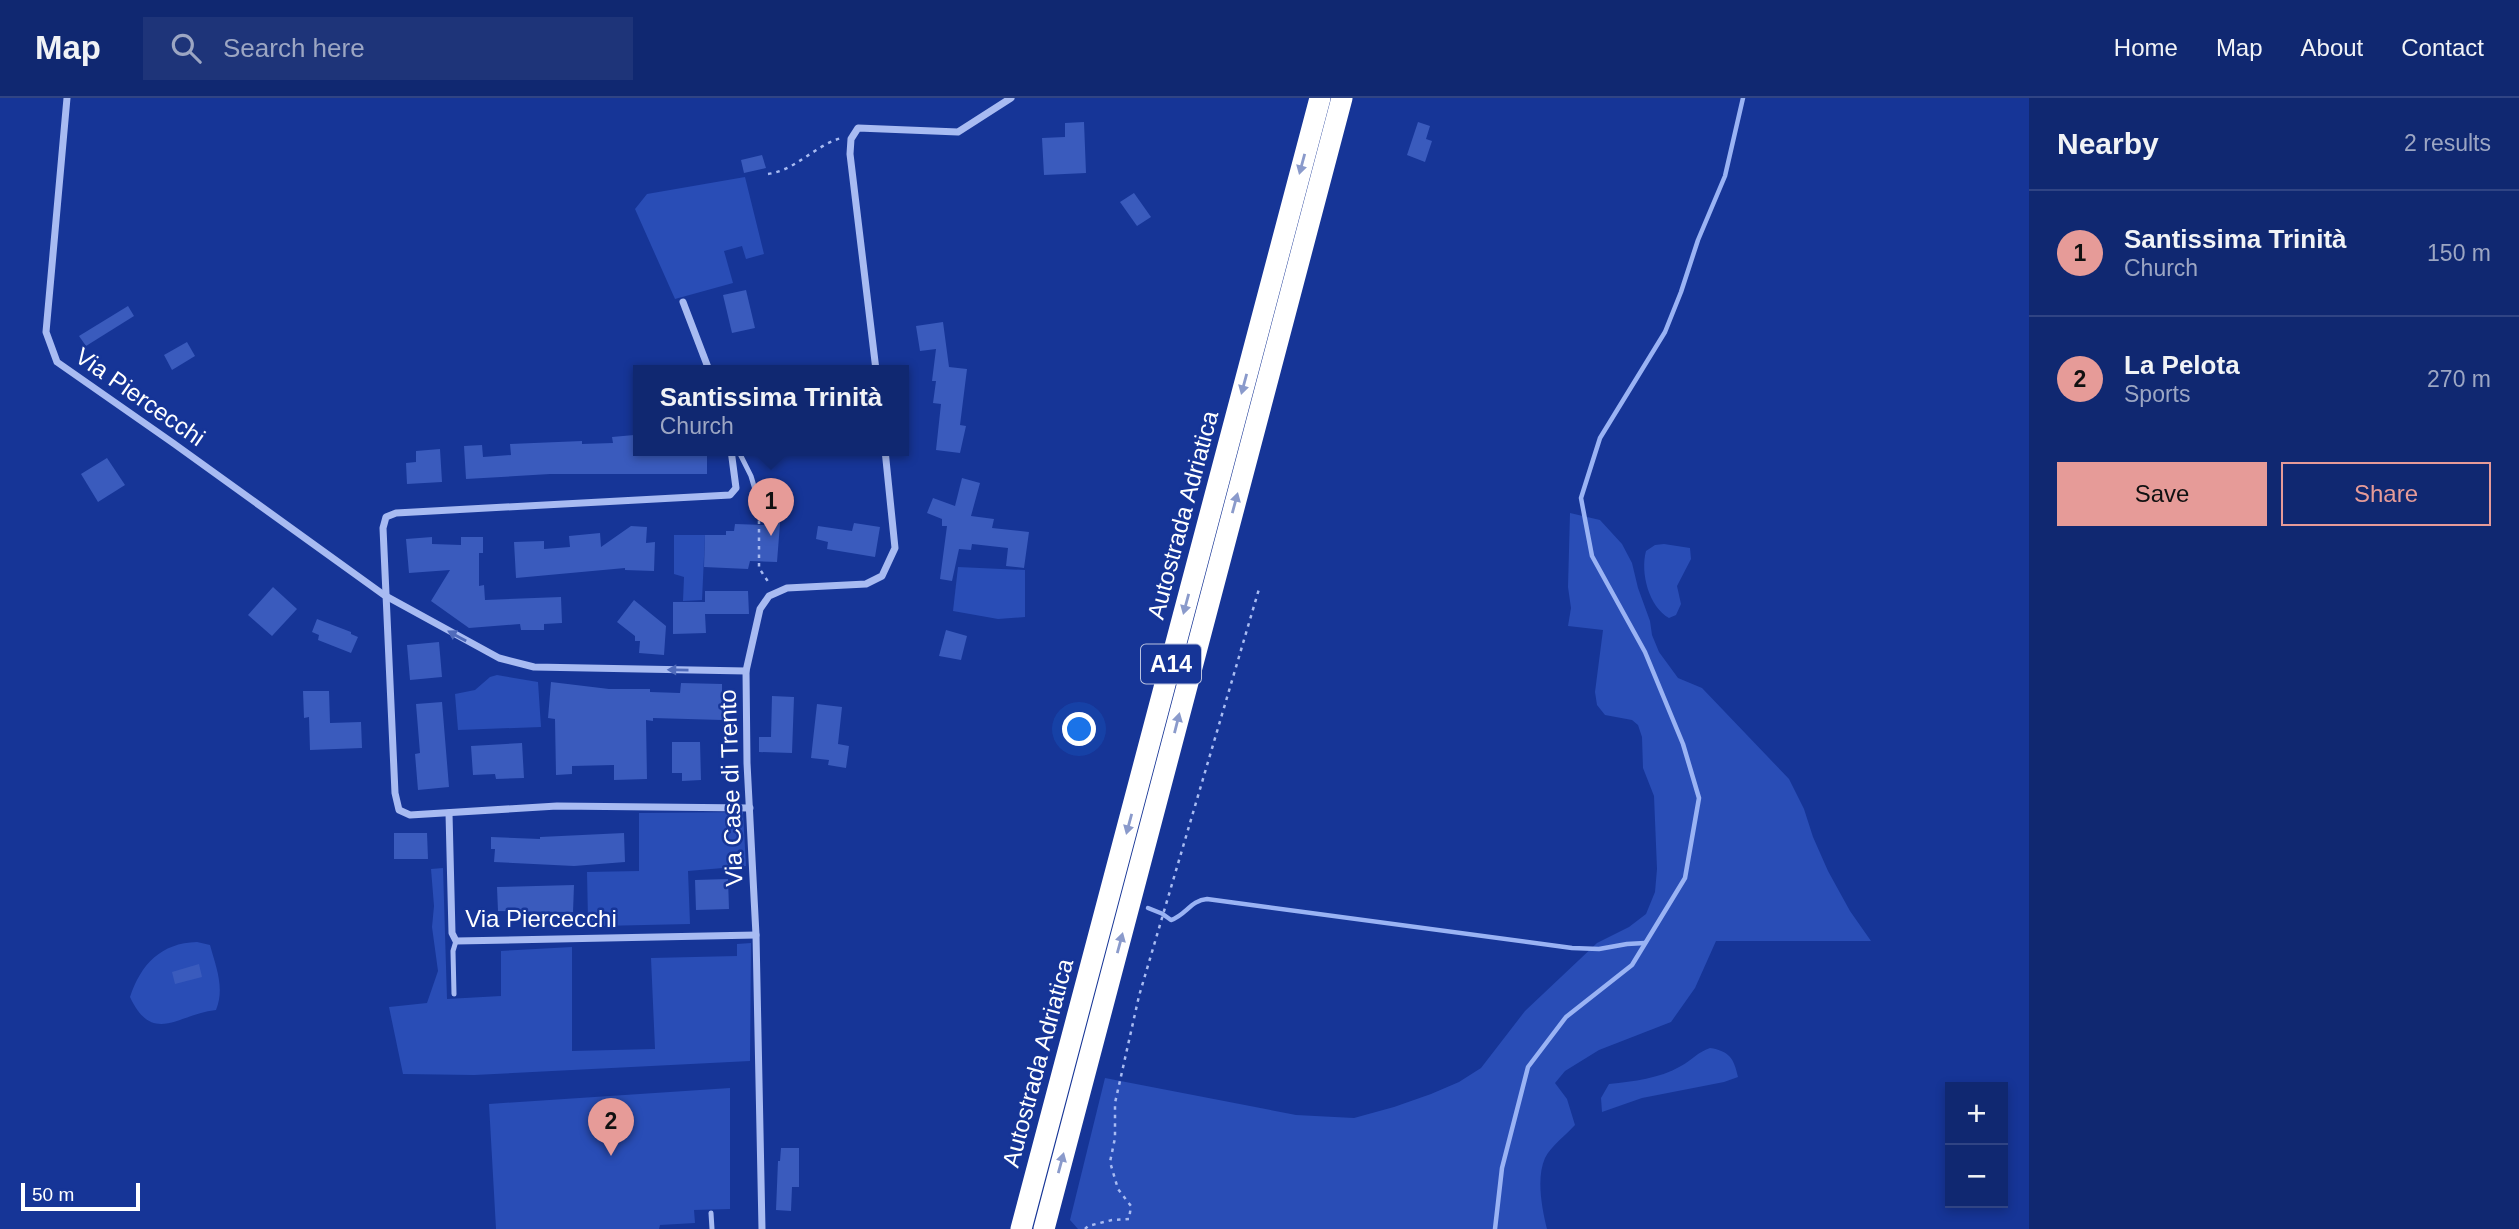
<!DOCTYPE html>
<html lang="en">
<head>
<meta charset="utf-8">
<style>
  body { margin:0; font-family:Helvetica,sans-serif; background:#1e3479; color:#f1f3f6 }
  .controls { position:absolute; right:21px; bottom:21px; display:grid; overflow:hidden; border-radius:0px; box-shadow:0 4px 10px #0003 }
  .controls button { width:63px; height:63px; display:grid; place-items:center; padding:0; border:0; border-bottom:2px solid #304484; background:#102871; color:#f1f3f6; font:35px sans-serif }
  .scale { position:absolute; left:21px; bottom:18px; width:119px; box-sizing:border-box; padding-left:7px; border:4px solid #fff; border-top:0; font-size:19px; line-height:24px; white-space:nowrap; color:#fff; -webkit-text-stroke:5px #163597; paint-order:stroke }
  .you { position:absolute; left:1080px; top:632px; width:24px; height:24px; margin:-18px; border:5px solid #fff; border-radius:50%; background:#1a73e8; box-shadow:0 0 0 10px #1a73e833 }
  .badge { display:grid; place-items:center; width:46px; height:46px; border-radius:50%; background:#e69b98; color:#111; font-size:23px; font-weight:700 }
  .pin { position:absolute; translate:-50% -58px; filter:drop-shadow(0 2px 4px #0008) }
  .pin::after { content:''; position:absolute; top:37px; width:24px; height:21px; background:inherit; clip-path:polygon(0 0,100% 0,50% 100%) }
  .popup { position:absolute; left:633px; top:267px; width:276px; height:91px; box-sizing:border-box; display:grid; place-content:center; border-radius:0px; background:#102871; filter:drop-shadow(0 2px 5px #0005); font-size:23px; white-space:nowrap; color:#9ca6c3 }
  .popup b { font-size:26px; color:#f1f3f6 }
  .popup::after { content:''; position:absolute; left:50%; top:100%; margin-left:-14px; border:14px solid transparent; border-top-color:#102871 }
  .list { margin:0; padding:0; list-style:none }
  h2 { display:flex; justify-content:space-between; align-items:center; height:91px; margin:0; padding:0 28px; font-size:30px }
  h2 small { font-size:23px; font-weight:400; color:#9ca6c3 }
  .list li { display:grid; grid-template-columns:46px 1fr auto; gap:21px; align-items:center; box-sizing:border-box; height:126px; padding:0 28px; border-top:2px solid #304484 }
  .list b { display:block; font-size:26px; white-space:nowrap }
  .list p { margin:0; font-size:23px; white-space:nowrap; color:#9ca6c3 }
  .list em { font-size:23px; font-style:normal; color:#9ca6c3 }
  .actions { display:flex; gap:14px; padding:21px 28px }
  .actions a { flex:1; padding:16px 0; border:2px solid #e69b98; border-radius:0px; text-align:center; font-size:24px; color:#e69b98 }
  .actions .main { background:#e69b98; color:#111 }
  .icon { flex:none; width:38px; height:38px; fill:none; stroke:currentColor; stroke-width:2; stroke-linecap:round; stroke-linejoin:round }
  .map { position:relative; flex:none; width:2029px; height:1131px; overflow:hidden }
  header { display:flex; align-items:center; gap:42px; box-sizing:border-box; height:98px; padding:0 35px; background:#102871; border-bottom:2px solid #304484 }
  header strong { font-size:33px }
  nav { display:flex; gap:38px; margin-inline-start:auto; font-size:24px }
  .search { width:490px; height:63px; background:#1e3479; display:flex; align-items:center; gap:18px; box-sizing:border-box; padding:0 24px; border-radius:0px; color:#9ca6c3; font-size:26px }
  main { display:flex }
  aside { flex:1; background:#102871 }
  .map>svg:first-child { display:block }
</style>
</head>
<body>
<header>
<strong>Map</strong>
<div class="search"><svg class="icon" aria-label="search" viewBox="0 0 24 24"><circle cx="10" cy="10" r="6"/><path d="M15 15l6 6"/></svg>Search here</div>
<nav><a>Home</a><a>Map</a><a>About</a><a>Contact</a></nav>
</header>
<main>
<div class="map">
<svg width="2029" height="1131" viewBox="0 0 2029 1131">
  <rect width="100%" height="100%" fill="#163597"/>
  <g fill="#294db6">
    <polygon points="745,79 764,156 746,161 742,148 724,153 733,185 675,201 635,111 647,96"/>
    <path d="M1570,415L1600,422L1622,446L1632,465L1638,490L1650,523L1652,537L1659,554L1678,580L1702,590L1789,681L1804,711L1813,739L1828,773L1850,813L1871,843H1716L1695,890L1671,924L1599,952L1565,973L1555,985L1567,1001L1575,1027C1566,1037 1551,1048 1545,1060C1536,1080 1542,1111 1547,1131H1078L1070,1122L1105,980L1296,1017L1354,1020L1394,1009L1431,996L1459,984L1481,970L1525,913L1597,845L1629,829L1646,816L1655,794L1657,771L1654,698L1643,670L1642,639L1638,627L1632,622L1605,617L1597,607L1595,594L1603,532L1568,528L1571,510L1568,489Z"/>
    <polygon points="674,437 705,437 702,502 683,503 684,479 674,476"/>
    <path d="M1664,446L1690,450L1691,461L1677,488L1681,506L1676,517L1669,520C1649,509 1640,475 1646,453L1655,447Z"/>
    <polygon points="958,469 1025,472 1025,519 998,521 953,513"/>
    <polygon points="497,577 538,584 541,629 458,632 455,596 475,592 490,579"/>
    <polygon points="743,714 746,768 688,773 690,826 600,828 599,823 588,822 587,774 639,773 639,715"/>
    <polygon points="443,770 447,901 501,898 501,853 572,849 572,953 655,951 651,860 737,858 737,846 751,845 750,963 474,977 403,976 389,909 427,905 438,873 432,829 434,808 431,771"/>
    <path d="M197,844L210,847C216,869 225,890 216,912C178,916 153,948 130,899C141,866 161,845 197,844Z"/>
    <path d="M1710,950C1729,953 1734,960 1738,979L1724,984L1642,1000L1602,1014L1601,1000L1609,986C1635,983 1658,981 1681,968C1692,962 1698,954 1710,950Z"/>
    <polygon points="730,990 730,1111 694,1112 695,1125 660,1127 659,1131 496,1131 489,1006"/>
  </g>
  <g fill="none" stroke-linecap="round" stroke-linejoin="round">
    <g stroke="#9ab3f4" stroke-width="4.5">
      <polyline points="1148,810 1163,816"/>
      <path d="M1164,817L1171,822C1186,817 1191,802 1207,801L1572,850L1599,851L1627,846L1645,845"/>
      <polyline points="1495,1131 1502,1070 1528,969 1566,919 1632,867 1685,780 1699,700 1683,646 1645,554 1592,458 1581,400 1600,340 1665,234 1681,194 1698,142 1725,78 1743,0"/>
    </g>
  </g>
  <g fill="#3a5bbd">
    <polygon points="1084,24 1086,75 1044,77 1042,40 1065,39 1065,25"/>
    <polygon points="1418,24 1430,28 1426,41 1432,43 1425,64 1407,57"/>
    <polygon points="762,57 766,70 744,75 741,62"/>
    <polygon points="1134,95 1151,119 1137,128 1120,104"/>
    <polygon points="746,192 755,230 732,235 723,197"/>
    <polygon points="128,208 134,218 86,248 79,238"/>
    <polygon points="943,224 949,269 967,271 960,327 966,328 960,355 936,352 941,306 933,305 936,283 932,283 936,251 920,253 916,228"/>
    <polygon points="187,244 195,258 172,272 164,257"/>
    <polygon points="634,337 635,352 707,352 707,376 550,376 466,381 464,348 482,347 483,359 511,357 510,346 582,343 582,346 613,345 612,339"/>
    <polygon points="440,351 442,384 407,386 406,365 416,364 416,353"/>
    <polygon points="107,360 125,387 98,404 81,376"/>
    <polygon points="962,380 980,385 971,418 994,421 992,430 1029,434 1024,470 1006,468 1008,450 972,446 971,452 959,451 952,483 940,481 947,428 942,428 942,421 927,415 933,400 955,408"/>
    <polygon points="765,412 781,413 777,464 750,463 748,471 704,469 705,437 726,437 726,433 734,433 735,426 765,427"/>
    <polygon points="854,425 880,429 875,459 827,451 828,444 816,441 818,428 852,433"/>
    <polygon points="631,428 647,429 646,445 655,444 654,473 625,472 625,470 516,480 514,444 544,443 544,451 570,449 569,438 600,435 601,449"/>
    <polygon points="432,439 432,446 461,447 461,439 483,439 483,455 479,455 479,488 484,487 485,502 561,499 562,525 544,526 544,532 521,532 520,526 469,530 431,503 450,472 409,475 406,441"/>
    <polygon points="273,489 297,511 272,538 248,517"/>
    <polygon points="705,493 748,493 749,516 705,516 706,535 673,536 673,504 705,504"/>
    <polygon points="634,502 666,528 664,557 639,555 640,543 635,543 635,538 617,524"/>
    <polygon points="317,521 351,534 351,536 358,539 351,555 318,542 319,537 312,534"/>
    <polygon points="946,532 967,538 961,562 939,558"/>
    <polygon points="439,544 442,579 410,582 407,547"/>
    <polygon points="551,584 609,591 650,591 650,594 680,595 681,585 722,586 722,622 653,620 653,623 646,622 647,681 614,682 614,667 572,668 572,676 556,677 555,621 548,620"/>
    <polygon points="303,593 329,593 330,625 361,624 362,650 310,652 309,619 304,620"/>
    <polygon points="772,598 794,599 792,655 759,654 759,639 771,639"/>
    <polygon points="442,604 449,689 418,692 415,656 420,655 416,606"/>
    <polygon points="817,606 842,609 838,646 849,648 846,670 828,667 829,662 811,660"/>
    <polygon points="672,644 700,644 701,682 682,683 682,675 672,675"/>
    <polygon points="522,645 524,680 496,681 495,676 473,677 471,648"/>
    <polygon points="394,735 427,735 428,761 394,761"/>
    <polygon points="624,735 625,764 574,768 494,764 495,751 491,751 491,739 540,741 540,739"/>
    <polygon points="728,781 729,811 696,812 695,782"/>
    <polygon points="574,787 573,814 498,813 497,789"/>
    <polygon points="199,866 202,879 175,886 172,874"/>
    <polygon points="781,1050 799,1050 799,1089 792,1089 791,1113 776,1112 778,1063 780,1063"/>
  </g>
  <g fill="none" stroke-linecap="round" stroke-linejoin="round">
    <g stroke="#a8bbf2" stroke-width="2.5" stroke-dasharray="3.5 5" stroke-linecap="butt">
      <path d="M768,76C796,72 814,48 841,40"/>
      <polyline points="759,414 759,470 769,485"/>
      <polyline points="1085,1131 1088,1128 1112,1122 1129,1121 1131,1108 1118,1091 1110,1064 1115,1040 1115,1005 1139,898 1259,491"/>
    </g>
    <g stroke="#a8bbf2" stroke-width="5">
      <polyline points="738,352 751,378 759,405"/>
      <polyline points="454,896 453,853 456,843"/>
      <polyline points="711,1115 712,1131"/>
    </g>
    <g stroke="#a8bbf2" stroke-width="7">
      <polyline points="67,0 46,234 57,264 173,345 384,497 499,560 534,569 746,573"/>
      <polyline points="683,204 709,272"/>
      <polyline points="876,272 850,56 851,41 858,30 958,34 1011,0"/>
      <polyline points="731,352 736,390 730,397 396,415 386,419 383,430 395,695 399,712 410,717 557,708 750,710"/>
      <polyline points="449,715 452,835 456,843 756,837"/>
      <polyline points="762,1131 756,837 747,665 746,573 760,511 769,498 787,490 866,486 882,478 895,450 885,352"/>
    </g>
    <g stroke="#fff" stroke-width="21">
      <polyline points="1021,1131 1320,0"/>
      <polyline points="1044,1131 1342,0"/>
    </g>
  </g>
  <defs><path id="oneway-solid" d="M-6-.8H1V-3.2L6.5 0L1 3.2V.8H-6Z" transform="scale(1.75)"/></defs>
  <g fill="#8a9acb">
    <use href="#oneway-solid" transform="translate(1302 66) rotate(105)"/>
    <use href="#oneway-solid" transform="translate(1244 286) rotate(105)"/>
    <use href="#oneway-solid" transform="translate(1235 405) rotate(-75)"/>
    <use href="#oneway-solid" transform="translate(1186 506) rotate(105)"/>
    <use href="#oneway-solid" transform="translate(1177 625) rotate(-76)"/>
    <use href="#oneway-solid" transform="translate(1129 726) rotate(105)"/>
    <use href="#oneway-solid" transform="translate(1120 845) rotate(-75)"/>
    <use href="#oneway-solid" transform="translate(1061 1065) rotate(-75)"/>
  </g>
  <g fill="#506bbb">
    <use href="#oneway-solid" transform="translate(457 538) rotate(-151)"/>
    <use href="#oneway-solid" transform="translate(678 572) rotate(-179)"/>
  </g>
  <g text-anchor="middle" stroke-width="5" stroke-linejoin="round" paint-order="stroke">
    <rect fill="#163597" stroke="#b9c2e0" stroke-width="2" x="1141" y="546.5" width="60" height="39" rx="5"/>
    <g font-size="23" font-weight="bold" fill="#fff">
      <text x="1171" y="574">A14</text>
    </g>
    <g font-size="24" fill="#fff" stroke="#163597">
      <text transform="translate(140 299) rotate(35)" y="8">Via Piercecchi</text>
      <text transform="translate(1183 417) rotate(-75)" y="8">Autostrada Adriatica</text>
      <text transform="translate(731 690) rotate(-92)" y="8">Via Case di Trento</text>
      <text x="541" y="829">Via Piercecchi</text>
      <text transform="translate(1038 965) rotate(-75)" y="8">Autostrada Adriatica</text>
    </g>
  </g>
</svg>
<div class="controls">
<button>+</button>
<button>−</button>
</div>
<div class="scale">50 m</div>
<div class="you"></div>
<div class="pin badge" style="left:771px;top:438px">1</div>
<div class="popup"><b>Santissima Trinità</b>Church</div>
<div class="pin badge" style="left:611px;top:1058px">2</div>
</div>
<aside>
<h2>Nearby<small>2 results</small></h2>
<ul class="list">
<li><span class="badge">1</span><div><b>Santissima Trinità</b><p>Church</p></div><em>150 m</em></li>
<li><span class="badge">2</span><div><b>La Pelota</b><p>Sports</p></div><em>270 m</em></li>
</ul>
<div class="actions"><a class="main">Save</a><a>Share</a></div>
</aside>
</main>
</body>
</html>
